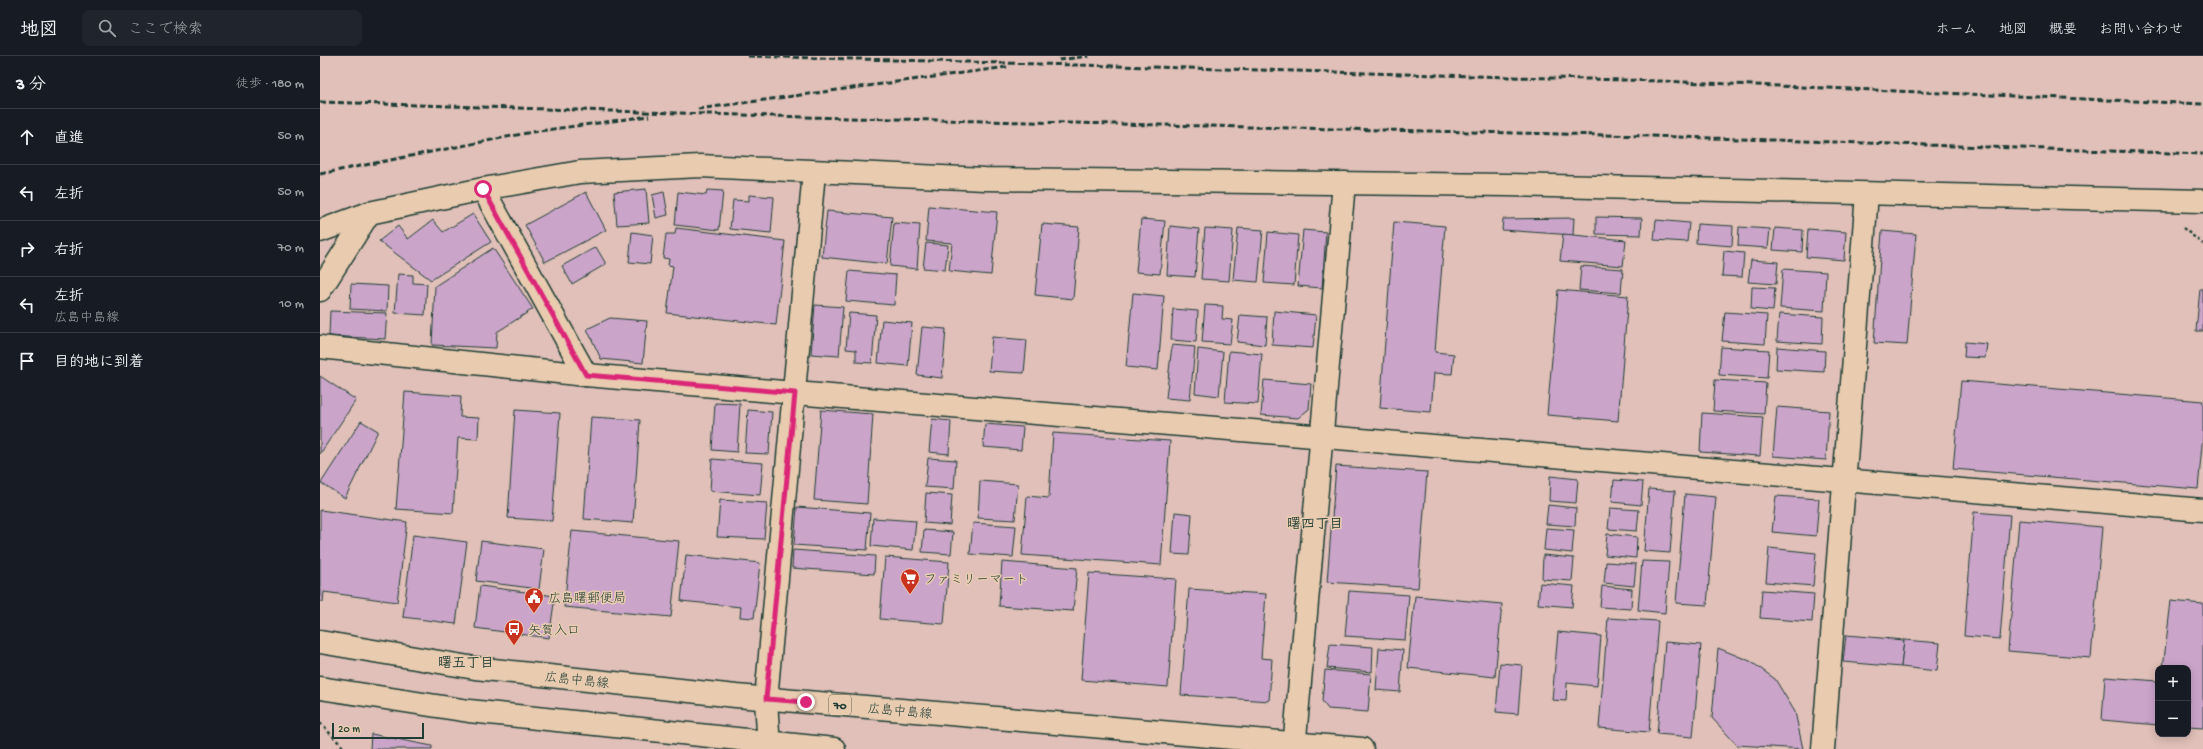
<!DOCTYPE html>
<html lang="ja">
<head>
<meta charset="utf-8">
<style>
  body { margin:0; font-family:"Gochi Hand","Klee One",sans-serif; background:#20242c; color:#f1f3f6 }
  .controls { position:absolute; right:12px; bottom:12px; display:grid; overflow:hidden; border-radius:8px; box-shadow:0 2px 10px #0003 }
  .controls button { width:36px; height:36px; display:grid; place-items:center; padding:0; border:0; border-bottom:1px solid #363941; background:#171b24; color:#f1f3f6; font:20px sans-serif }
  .scale { position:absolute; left:12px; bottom:10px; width:92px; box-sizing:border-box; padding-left:4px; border:2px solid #1f3d34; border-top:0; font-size:11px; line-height:14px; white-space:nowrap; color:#1f3d34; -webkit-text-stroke:3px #e9ccb0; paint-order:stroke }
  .stop { position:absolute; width:12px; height:12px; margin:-9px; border:3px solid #db2777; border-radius:50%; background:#fff }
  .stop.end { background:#db2777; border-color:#fff; box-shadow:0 1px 4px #0008 }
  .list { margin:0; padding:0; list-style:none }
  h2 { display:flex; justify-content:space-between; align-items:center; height:52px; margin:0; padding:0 16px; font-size:17px }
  h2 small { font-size:13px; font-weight:400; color:#9ea1a6 }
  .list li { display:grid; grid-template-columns:26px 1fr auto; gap:12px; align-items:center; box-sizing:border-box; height:56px; padding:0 16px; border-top:1px solid #363941 }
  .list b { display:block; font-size:15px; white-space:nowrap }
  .list p { margin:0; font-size:13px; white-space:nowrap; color:#9ea1a6 }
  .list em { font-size:13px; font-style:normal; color:#9ea1a6 }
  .icon { flex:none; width:22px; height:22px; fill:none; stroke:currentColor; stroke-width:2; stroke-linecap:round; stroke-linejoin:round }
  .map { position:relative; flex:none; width:1883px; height:693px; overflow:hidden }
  header { display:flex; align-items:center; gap:24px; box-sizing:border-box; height:56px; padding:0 20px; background:#171b24; border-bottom:1px solid #363941 }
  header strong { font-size:19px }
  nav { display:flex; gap:22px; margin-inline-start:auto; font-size:14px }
  .search { width:280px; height:36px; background:#20242c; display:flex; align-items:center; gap:10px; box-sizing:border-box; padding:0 14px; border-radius:8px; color:#9ea1a6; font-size:15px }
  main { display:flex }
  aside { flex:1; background:#171b24 }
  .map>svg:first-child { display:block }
</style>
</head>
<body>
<header>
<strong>地図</strong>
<div class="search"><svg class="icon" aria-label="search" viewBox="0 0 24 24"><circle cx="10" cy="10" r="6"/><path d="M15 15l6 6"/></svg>ここで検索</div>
<nav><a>ホーム</a><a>地図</a><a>概要</a><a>お問い合わせ</a></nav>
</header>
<main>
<aside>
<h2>3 分<small>徒歩 · 180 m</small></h2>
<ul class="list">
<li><svg class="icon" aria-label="ahead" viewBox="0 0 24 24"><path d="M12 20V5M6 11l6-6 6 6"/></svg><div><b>直進</b></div><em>50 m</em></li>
<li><svg class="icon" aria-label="left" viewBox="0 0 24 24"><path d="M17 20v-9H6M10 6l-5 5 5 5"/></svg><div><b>左折</b></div><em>50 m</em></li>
<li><svg class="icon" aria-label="right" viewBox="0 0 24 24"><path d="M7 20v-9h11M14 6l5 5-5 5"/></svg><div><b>右折</b></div><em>70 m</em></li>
<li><svg class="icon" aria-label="left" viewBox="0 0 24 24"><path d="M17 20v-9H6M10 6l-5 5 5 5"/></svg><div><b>左折</b><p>広島中島線</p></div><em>10 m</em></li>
<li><svg class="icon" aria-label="arrive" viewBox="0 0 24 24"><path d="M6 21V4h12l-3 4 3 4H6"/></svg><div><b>目的地に到着</b></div></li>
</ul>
</aside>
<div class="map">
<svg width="1883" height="693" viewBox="0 0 1883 693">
  <rect width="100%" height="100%" fill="#e0c0b8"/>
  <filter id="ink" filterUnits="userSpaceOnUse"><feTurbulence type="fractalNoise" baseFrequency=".025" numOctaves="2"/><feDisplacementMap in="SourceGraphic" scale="8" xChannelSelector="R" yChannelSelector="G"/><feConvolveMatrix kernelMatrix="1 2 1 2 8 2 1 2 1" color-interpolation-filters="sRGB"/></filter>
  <g filter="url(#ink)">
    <g fill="#cba4ca" stroke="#1f3d34">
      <polygon points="326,133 329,167 297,169 294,136"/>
      <polygon points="387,134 403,135 399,174 355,169 358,136 386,139"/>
      <polygon points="266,136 286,174 225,206 205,169"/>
      <polygon points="344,136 348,159 336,162 332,139"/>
      <polygon points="429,139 454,141 451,177 410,173 413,144 429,145"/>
      <polygon points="609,150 677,156 671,219 629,215 632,187 606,185"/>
      <polygon points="507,155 572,161 567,208 502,201"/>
      <polygon points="153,158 171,186 111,224 59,185 78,170 88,183 113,164 123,176"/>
      <polygon points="1276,161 1322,162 1321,179 1276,178"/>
      <polygon points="1254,162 1253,179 1182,174 1183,163"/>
      <polygon points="821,163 845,165 840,218 816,216"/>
      <polygon points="1336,164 1369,167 1367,186 1334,184"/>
      <polygon points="1074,166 1125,170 1115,296 1134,298 1132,318 1114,317 1111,356 1060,352"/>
      <polygon points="574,167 600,169 597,213 570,210"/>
      <polygon points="722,168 759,171 753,243 715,239"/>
      <polygon points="1377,168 1413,170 1412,190 1376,187"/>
      <polygon points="850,170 879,173 875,221 847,219"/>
      <polygon points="1419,171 1450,173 1448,192 1418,190"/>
      <polygon points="356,172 465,185 456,269 347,257 353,210 348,209 349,203 343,202 346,178 355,178"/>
      <polygon points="885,172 913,174 909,225 881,223"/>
      <polygon points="918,172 943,174 938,226 913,224"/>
      <polygon points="1455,172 1483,174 1482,196 1453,194"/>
      <polygon points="1488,173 1526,176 1524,204 1486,201"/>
      <polygon points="983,174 1006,176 1002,232 978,230"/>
      <polygon points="1562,175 1596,178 1587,289 1554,287"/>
      <polygon points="312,176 333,179 330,208 309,206"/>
      <polygon points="948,176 978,179 974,229 944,227"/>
      <polygon points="1243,178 1306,184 1303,210 1240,205"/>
      <polygon points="606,187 628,189 625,214 603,212"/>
      <polygon points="276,191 286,208 252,228 242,210"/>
      <polygon points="173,192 213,253 177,276 176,292 112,289 115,230"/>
      <polygon points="1404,195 1424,197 1422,221 1402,220"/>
      <polygon points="1431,204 1458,206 1456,228 1428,226"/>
      <polygon points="1261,210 1303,213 1301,237 1259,234"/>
      <polygon points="1463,213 1506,216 1504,255 1460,252"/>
      <polygon points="529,215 576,219 574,249 526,245"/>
      <polygon points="78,218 93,219 93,227 107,228 105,259 75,257"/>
      <polygon points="31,228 68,230 67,255 30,253"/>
      <polygon points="1432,231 1455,232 1453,255 1431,253"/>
      <polygon points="1880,233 1883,233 1883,275 1876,275"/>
      <polygon points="1238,234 1308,240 1298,365 1227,359"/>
      <polygon points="813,237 844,240 838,314 806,311"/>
      <polygon points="495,249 523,251 519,300 491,298"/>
      <polygon points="885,249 903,250 902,263 913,264 910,288 882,286"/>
      <polygon points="853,253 878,255 876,286 851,284"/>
      <polygon points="10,255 67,257 65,283 9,280"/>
      <polygon points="954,255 996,259 993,292 952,289"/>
      <polygon points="1405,256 1447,259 1445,288 1402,285"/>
      <polygon points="529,257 556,259 552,307 536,306 536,294 526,293"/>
      <polygon points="1459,258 1503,261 1502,288 1457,285"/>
      <polygon points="920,259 947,261 945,289 917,286"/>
      <polygon points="290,262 327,265 323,307 281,303 267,273"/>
      <polygon points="562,264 592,267 588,310 558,307"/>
      <polygon points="602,271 626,273 622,322 597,319"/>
      <polygon points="672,281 707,284 704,317 669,315"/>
      <polygon points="1645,286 1667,288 1665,302 1644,301"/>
      <polygon points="852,289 875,291 870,344 846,342"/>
      <polygon points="1401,291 1449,294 1447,322 1399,319"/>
      <polygon points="1457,291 1505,295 1504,316 1456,313"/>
      <polygon points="878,293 903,296 899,340 875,337"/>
      <polygon points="909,295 942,298 938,348 905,346"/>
      <polygon points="0,320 36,344 0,398"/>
      <polygon points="944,324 991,328 989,353 978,362 941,359"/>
      <polygon points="1395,324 1446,327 1444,358 1393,355"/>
      <polygon points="1641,325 1883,345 1883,378 1878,433 1633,413"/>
      <polygon points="85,336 141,340 140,361 159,362 158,383 138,382 133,457 76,453"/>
      <polygon points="395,347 420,348 417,396 392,394"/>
      <polygon points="1457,351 1509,355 1506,404 1453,400"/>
      <polygon points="195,354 240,357 232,465 188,462"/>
      <polygon points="428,354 452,356 449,398 425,397"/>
      <polygon points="501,354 553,358 547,448 494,444"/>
      <polygon points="1382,357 1443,361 1440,400 1380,396"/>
      <polygon points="271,361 320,364 313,467 264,463"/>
      <polygon points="612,363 631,365 629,398 609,396"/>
      <polygon points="41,365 58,375 25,442 1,427"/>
      <polygon points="665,368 703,371 701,394 663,391"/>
      <polygon points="733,377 850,385 841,509 702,499 707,440 729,442"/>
      <polygon points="608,402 636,404 634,433 605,431"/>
      <polygon points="392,403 443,407 440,439 390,435"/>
      <polygon points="1016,410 1107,416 1098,532 1007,526"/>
      <polygon points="1230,420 1258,423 1256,447 1229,445"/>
      <polygon points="1294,424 1323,426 1321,449 1292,446"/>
      <polygon points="660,425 698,428 695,464 658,462"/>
      <polygon points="1329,433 1355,435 1350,497 1324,495"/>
      <polygon points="606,437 632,439 630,469 604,467"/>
      <polygon points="1365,438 1396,441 1387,549 1356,547"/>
      <polygon points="1456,440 1499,443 1496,480 1452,476"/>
      <polygon points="400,444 447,447 444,483 397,481"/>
      <polygon points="1228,449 1256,452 1255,470 1226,468"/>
      <polygon points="477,451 550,457 547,494 474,489"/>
      <polygon points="1290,452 1319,454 1317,475 1288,473"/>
      <polygon points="0,454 87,466 77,546 4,536 3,546 0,545"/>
      <polygon points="855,456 872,458 869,499 852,498"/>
      <polygon points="1654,456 1690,459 1680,583 1644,580"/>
      <polygon points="553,462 596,465 593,494 551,490"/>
      <polygon points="1699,464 1782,471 1771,602 1688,595"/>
      <polygon points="653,467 696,470 693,501 650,498"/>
      <polygon points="1226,472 1254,474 1252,497 1224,494"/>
      <polygon points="604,474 633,476 631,498 602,496"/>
      <polygon points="252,475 359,485 351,561 244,551"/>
      <polygon points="1287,478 1317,481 1316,502 1285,499"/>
      <polygon points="93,479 147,486 136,568 83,561"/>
      <polygon points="161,485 224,493 219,533 156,525"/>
      <polygon points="1449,492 1496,497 1493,530 1446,526"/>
      <polygon points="473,494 555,500 554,518 472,512"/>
      <polygon points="366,499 440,507 434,562 420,561 421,551 361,545"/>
      <polygon points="1223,499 1254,502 1252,525 1222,523"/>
      <polygon points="565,501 629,506 624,568 560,563"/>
      <polygon points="1322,505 1349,506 1345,557 1318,554"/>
      <polygon points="682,506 757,512 753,555 679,550"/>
      <polygon points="1286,506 1316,508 1314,530 1284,527"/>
      <polygon points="769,517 856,523 848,631 761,624"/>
      <polygon points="1220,527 1254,530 1252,551 1218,548"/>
      <polygon points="160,530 235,540 229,582 155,572"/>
      <polygon points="1282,530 1312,533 1311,553 1280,551"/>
      <polygon points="869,533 946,538 941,602 952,603 949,645 861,639"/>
      <polygon points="1442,534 1494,538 1492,566 1440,562"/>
      <polygon points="1029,535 1089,539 1085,584 1025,580"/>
      <polygon points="1095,540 1182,548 1175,621 1088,612"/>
      <polygon points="1851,545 1883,548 1883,672 1868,671 1868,612 1843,612"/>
      <polygon points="1288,562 1338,565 1329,676 1279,672"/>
      <polygon points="1238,576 1281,580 1277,630 1247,627 1246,645 1232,644"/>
      <polygon points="1526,579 1584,584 1581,611 1523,606"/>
      <polygon points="1584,584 1620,587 1617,615 1581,611"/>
      <polygon points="1345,586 1381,589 1373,681 1337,678"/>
      <polygon points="1010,588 1053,591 1052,616 1007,612"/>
      <polygon points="1059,592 1083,594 1080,636 1056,634"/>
      <polygon points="1398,592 1430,605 1455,623 1475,656 1483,693 1417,689 1392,662"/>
      <polygon points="1180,607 1202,609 1198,658 1176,656"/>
      <polygon points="1005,614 1051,618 1048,656 1008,653 1002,645"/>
      <polygon points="1785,621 1838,625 1838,669 1782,664"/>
      <polygon points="51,678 112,690 112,693 50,693"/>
    </g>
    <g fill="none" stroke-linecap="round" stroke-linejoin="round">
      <g stroke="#1f3d34" stroke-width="25">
        <g id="minor">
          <polyline points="163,133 266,319"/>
          <polyline points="0,175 49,157 163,133 260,116 380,110 665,123 1188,129 1883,145"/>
          <polyline points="0,234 49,157"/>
          <polyline points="0,291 266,319 475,337 1883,454"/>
          <polyline points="449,693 446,643 494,116"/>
          <polyline points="974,693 1024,127"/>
          <polyline points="1503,693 1547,138"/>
        </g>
      </g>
      <g stroke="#1f3d34" stroke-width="25">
        <g id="major">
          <polyline points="0,586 155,612 416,640 1042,693"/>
          <polyline points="0,632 149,655 514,693"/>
        </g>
      </g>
      <g stroke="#1f3d34" stroke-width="2.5" stroke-dasharray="3 3" stroke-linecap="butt">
        <polyline points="1863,172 1883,188"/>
        <polyline points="0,667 25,693"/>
      </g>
      <use href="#minor" stroke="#e9ccb0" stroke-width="22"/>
      <use href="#major" stroke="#e9ccb0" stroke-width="22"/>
      <g stroke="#1f3d34" stroke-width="3" stroke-dasharray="6 3" stroke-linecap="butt">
        <polyline points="428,0 1340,25 1883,48"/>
        <polyline points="739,4 769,0"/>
        <polyline points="0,46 486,61 1329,80 1883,98"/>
        <polyline points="378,53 687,11"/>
        <polyline points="0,118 212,76 329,60"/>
      </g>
    </g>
  </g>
  <g fill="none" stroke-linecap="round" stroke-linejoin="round" filter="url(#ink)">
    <polyline stroke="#db2777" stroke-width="5" points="163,133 266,319 475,337 446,643 486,646"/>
  </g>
  <defs>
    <g id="supermarket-pin" transform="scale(1)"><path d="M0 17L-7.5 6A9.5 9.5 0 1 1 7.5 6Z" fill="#c8321e" stroke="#e9ccb0"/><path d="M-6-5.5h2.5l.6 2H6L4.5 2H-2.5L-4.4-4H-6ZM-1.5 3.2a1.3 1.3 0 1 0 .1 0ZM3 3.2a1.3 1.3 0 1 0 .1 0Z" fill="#fff"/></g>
    <g id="civic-pin" transform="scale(1)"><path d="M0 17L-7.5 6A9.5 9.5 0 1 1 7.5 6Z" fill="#c8321e" stroke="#e9ccb0"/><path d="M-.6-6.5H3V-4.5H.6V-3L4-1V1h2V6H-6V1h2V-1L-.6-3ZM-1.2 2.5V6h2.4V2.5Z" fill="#fff"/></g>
    <g id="bus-pin" transform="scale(1)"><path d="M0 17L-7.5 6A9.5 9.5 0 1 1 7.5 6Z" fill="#c8321e" stroke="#e9ccb0"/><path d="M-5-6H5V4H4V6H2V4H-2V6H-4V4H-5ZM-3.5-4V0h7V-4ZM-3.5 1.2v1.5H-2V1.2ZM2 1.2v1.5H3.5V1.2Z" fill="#fff"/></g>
  </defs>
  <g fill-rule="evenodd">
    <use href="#supermarket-pin" x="590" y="522"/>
    <use href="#civic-pin" x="214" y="541"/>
    <use href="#bus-pin" x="194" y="573"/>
  </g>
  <g text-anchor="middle" stroke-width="3" stroke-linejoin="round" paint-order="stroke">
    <rect fill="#e9ccb0" stroke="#5c6859" stroke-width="1" x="509" y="639" width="22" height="20" rx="3"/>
    <g font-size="12" font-weight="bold" fill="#1f3d34">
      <text x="520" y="653">70</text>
    </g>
    <g font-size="13" fill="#1f3d34" stroke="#e9ccb0" text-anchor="start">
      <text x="604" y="527">ファミリーマート</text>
      <text x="228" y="546">広島曙郵便局</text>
      <text x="208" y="578">矢賀入口</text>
    </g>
    <g font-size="13" fill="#1f3d34" stroke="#e9ccb0">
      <text transform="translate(257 623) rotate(6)" y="5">広島中島線</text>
      <text transform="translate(580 654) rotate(5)" y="5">広島中島線</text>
    </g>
    <g font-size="14" font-weight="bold" fill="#1f3d34" stroke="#e9ccb0">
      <text x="995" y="472">曙四丁目</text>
      <text x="146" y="611">曙五丁目</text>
    </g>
  </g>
</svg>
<div class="controls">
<button>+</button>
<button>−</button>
</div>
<div class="scale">20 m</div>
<div class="stop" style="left:163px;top:133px"></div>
<div class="stop end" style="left:486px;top:646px"></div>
</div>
</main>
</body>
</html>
